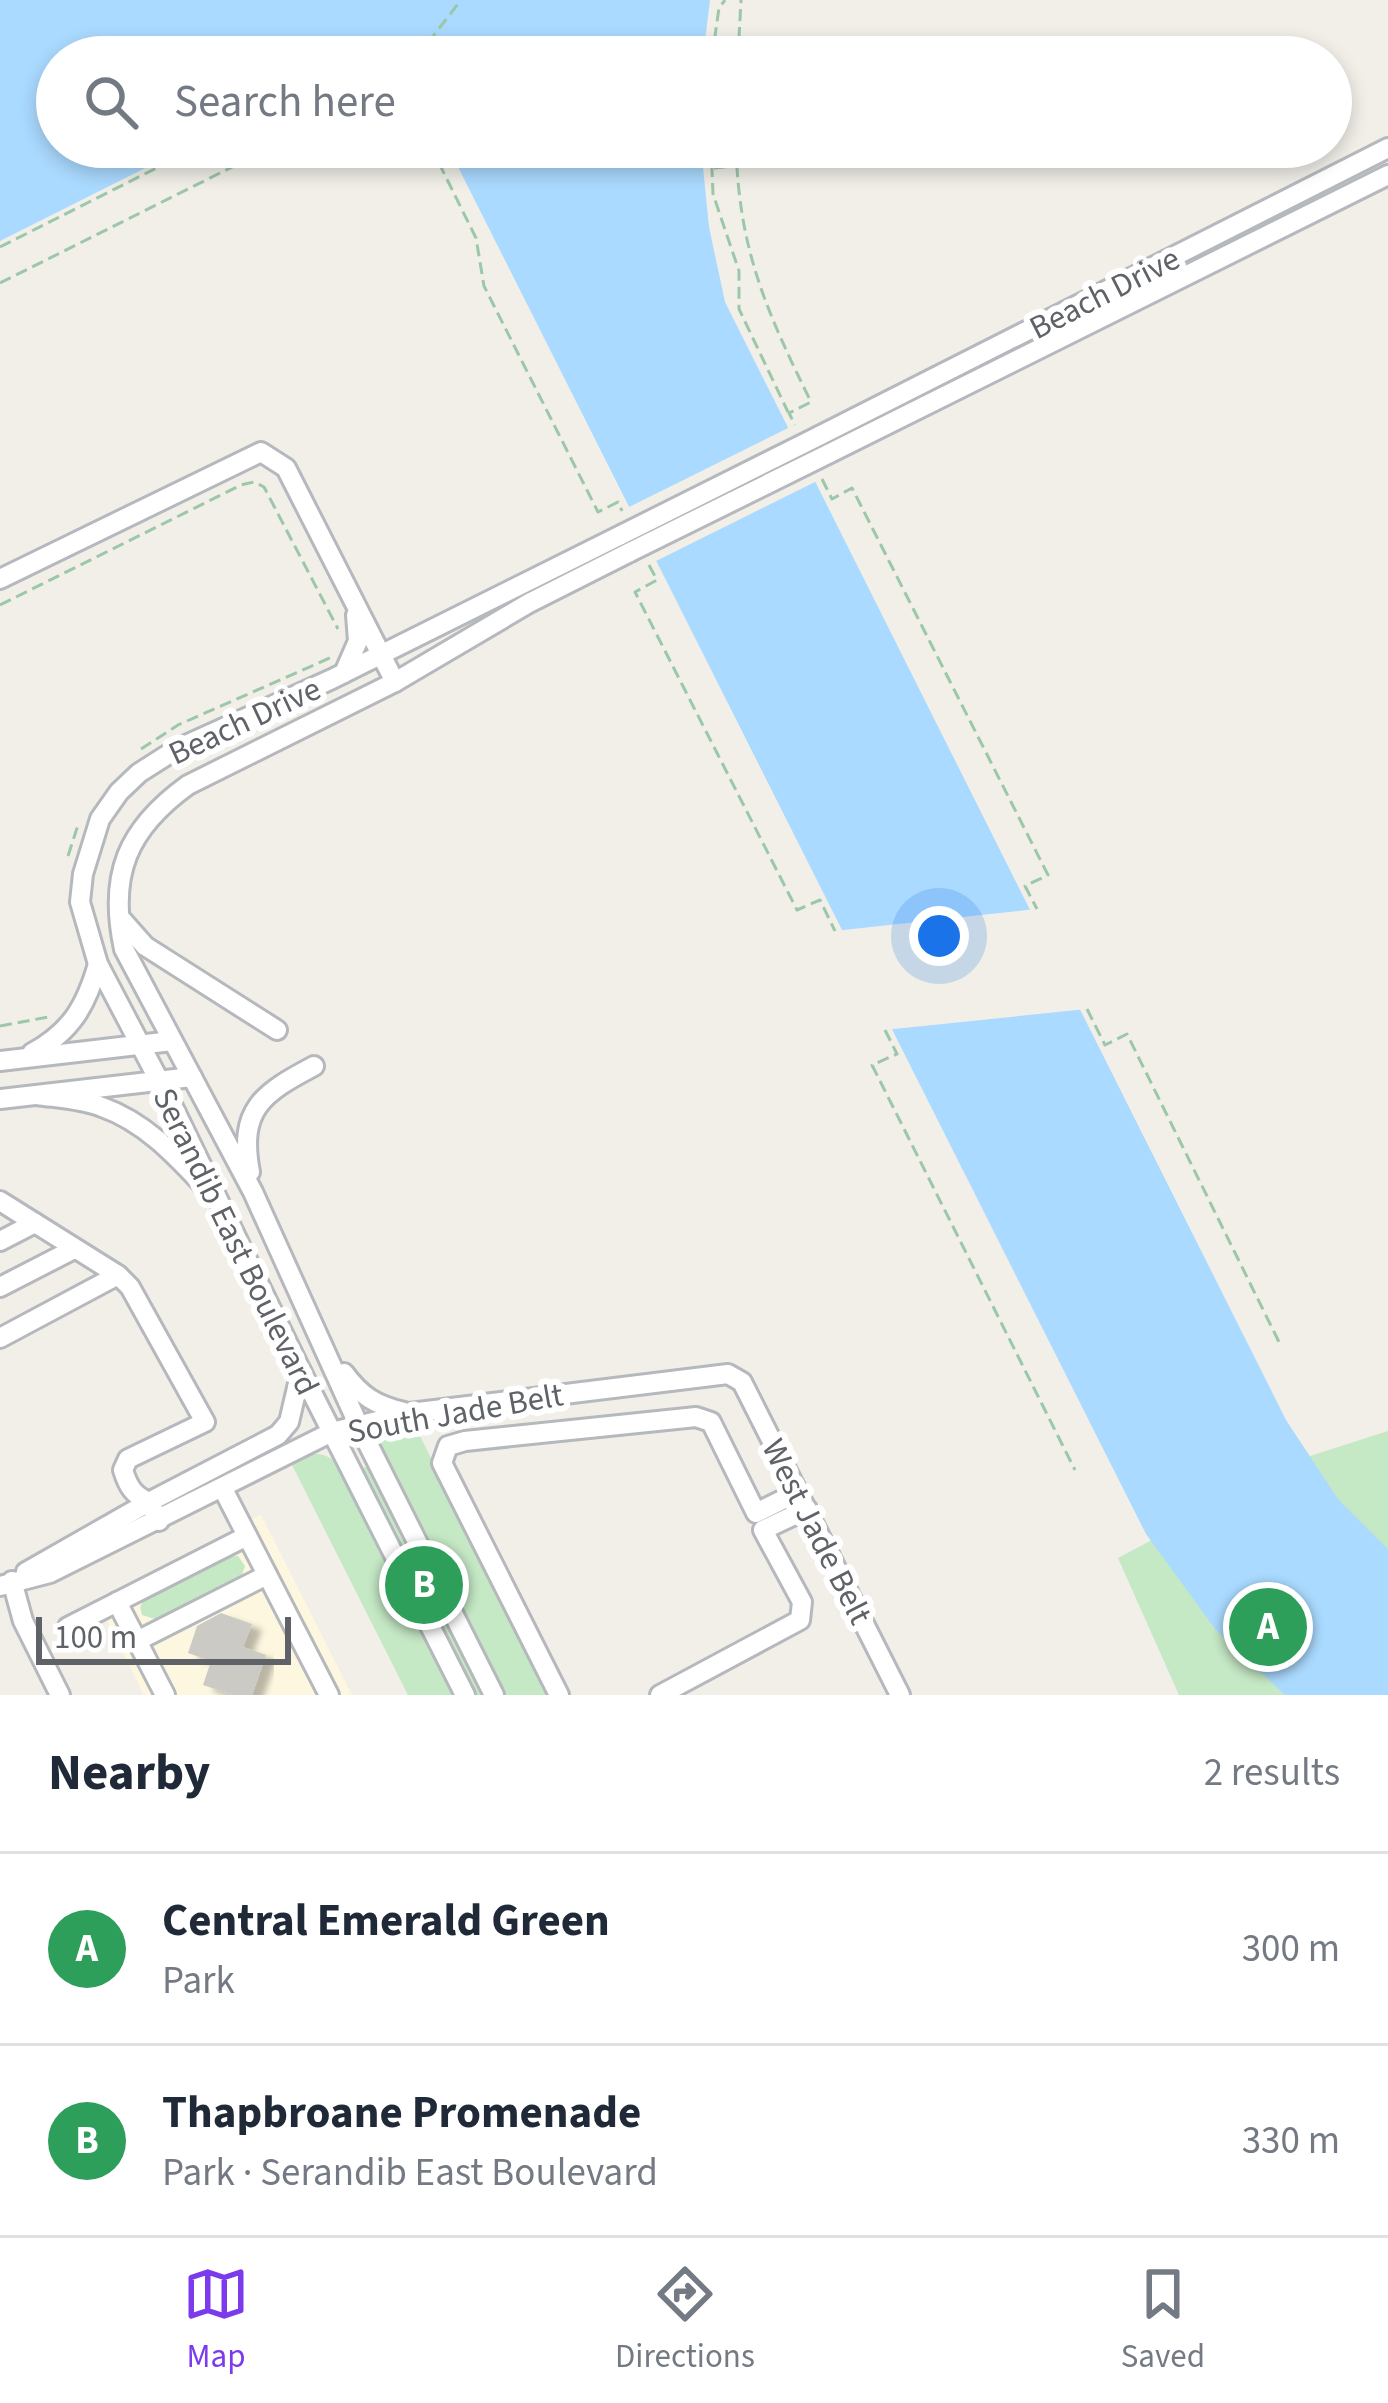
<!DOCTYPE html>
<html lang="en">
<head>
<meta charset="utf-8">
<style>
  body { margin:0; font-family:"Source Sans 3",sans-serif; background:#f6f6f7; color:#1f2937 }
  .scale { position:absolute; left:36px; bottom:30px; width:255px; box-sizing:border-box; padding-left:12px; border:6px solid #5f6368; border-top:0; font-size:33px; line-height:42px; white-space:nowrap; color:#5f6368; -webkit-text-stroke:9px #fff; paint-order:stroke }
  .you { position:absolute; left:939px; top:936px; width:42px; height:42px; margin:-30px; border:9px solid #fff; border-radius:50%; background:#1a73e8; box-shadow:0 0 0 18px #1a73e833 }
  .badge { display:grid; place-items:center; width:78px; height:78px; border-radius:50%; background:#7c3aed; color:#fff; font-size:39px; font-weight:700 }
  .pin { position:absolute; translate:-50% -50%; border:6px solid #fff; box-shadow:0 3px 12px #0006 }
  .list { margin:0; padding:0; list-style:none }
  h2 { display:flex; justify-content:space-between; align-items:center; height:156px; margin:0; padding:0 48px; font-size:51px }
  h2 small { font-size:39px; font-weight:400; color:#747a83 }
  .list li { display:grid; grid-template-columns:78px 1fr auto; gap:36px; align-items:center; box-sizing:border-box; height:192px; padding:0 48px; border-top:3px solid #e0e1e3 }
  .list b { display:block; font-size:45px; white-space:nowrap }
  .list p { margin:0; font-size:39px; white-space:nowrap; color:#747a83 }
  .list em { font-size:39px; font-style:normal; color:#747a83 }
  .icon { flex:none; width:66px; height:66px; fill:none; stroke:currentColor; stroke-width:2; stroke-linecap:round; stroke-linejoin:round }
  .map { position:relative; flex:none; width:1388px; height:1695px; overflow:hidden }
  .search { position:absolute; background:#fff; box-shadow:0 6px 18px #0003; left:36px; right:36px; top:36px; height:132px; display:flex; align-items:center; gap:30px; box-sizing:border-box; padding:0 42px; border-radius:66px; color:#747a83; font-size:45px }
  .sheet { height:540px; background:#fff }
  nav { display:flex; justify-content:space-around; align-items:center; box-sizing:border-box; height:168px; border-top:3px solid #e0e1e3; background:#fff; font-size:33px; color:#747a83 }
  nav a { display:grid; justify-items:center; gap:6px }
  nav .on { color:#7c3aed }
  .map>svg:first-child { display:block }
</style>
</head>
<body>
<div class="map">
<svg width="1388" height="1695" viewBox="0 0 1388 1695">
  <defs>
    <filter id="shadow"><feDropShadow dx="10" dy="6" stdDeviation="3" flood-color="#0004"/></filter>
  </defs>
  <rect width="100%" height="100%" fill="#f1efe8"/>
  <polygon fill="#fef7e0" points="261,1515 352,1695 144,1695 96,1599"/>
  <g fill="#c5e8c5">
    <path d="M414,1424L550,1695H408L289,1459C317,1449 331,1453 350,1475L381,1459V1442L385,1433Z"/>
    <polygon points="1388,1431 1388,1695 1179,1695 1118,1558 1310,1456"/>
    <polygon points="238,1556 245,1566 241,1578 158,1620 142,1615 140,1607 146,1597 226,1557"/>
  </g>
  <g fill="#aadaff">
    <polygon points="0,0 710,0 703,57 417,57 398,41 366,57 57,57 57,147 187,147 0,241"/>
    <polygon points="448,147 701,147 709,227 725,302 1286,1420 1338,1499 1388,1549 1388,1695 1285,1695 1216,1630 1146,1534"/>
  </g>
  <g fill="#f1efe8">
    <polygon points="794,425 821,479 650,564 623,510"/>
    <polygon points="1036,909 1087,1009 884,1030 834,931"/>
  </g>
  <polygon fill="#cccac5" filter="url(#shadow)" points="221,1613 252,1624 243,1647 266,1655 252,1695 233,1695 203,1685 211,1661 188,1653 197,1626"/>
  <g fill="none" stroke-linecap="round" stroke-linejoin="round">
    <g stroke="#b5b8bc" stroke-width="24">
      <g id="minor">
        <polyline points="819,436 1388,148"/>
        <polyline points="828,454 1388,175"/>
        <polyline points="0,579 261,452 286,468 395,682"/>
        <polyline points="344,673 358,641 356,615"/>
        <polyline points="122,920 145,946 277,1030"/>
        <path d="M32,1053C71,1032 86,1006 98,964"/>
        <polyline points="0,1061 172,1041"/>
        <path d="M37,1095C58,1098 82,1099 102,1107C145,1122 176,1156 206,1188"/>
        <polyline points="0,1099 192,1077"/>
        <path d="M250,1172C238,1109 263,1093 314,1066"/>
        <polyline points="0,1201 118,1275"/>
        <polyline points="0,1241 35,1223"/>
        <polyline points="0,1287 74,1249"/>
        <path d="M0,1338L118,1275L130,1287L205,1422L128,1459L123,1470C128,1486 133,1495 149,1502L159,1521"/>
        <path d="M344,1373C361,1396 375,1405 404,1412"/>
        <polyline points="223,1489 329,1695"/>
        <polyline points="26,1572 149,1502 278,1435 289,1422 301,1371"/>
        <polyline points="12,1581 23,1621 60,1695"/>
        <polyline points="0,1586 50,1573 332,1432 410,1413 728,1374 742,1382 900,1695"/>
        <polyline points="117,1602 165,1695"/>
        <polyline points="68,1627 247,1536"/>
        <polyline points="137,1641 267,1575"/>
        <polyline points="465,1695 301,1371 174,1109 98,964 80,902 83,874 100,819 119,792 139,773 175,750 332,679 621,535"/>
        <path d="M494,1695L358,1424L253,1192L124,949C108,875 127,829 188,785L395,682L529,603L630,552"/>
        <polyline points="559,1695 442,1463 448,1446 465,1441 696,1417 711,1422 756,1513 798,1492"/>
        <polyline points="660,1695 800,1620 802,1602 763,1530 807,1509"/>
      </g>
    </g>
    <g stroke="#9cc7a9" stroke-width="3" stroke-dasharray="12 6" stroke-linecap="butt">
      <polyline points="376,57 393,50 404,57"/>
      <polyline points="417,57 461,0"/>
      <polyline points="712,57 719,8 725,0"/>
      <polyline points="738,57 741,0"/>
      <polyline points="431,147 476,238 484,286 598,512 618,502 622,511"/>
      <polyline points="711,147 713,194 739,271 739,309 788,412"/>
      <path d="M736,147C739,251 767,312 811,402L789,413L795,425"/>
      <polyline points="714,168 735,166"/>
      <polyline points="0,247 198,147"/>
      <polyline points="0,283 272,147"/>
      <polyline points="822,479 832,499 852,488 1048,875 1025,886 1037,909"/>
      <polyline points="649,565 657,580 635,592 797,910 820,900 835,931"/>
      <polyline points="0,605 241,485 254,482 264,487 338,629"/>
      <polyline points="141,749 178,725 332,657"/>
      <polyline points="68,856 78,825"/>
      <polyline points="1087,1009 1105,1045 1127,1034 1280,1344"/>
      <polyline points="0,1026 48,1017"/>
      <polyline points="885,1030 897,1054 872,1065 1075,1470"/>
    </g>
    <use href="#minor" stroke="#fff" stroke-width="18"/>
    <g stroke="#b5b8bc" stroke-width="24" stroke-linecap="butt">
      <g id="minor-bridge">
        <polyline points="621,535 819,436"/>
        <polyline points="630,552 828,454"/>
      </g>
    </g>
    <use href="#minor-bridge" stroke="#fff" stroke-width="18"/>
  </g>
  <g text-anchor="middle" stroke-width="12" stroke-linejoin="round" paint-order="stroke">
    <g font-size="33" fill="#5f6368" stroke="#fff">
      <text transform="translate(1104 292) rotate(-27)" y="12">Beach Drive</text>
      <text transform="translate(244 720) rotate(-25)" y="12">Beach Drive</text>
      <text transform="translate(237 1241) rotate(64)" y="12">Serandib East Boulevard</text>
      <text transform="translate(455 1412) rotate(-10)" y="12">South Jade Belt</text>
      <text transform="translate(818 1531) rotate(63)" y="12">West Jade Belt</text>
    </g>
  </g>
</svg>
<div class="scale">100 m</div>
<div class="you"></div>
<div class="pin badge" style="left:1268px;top:1627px;background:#2e9e5b">A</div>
<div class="pin badge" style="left:424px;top:1585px;background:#2e9e5b">B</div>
<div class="search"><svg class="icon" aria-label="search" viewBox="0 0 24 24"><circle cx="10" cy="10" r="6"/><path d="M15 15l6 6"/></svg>Search here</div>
</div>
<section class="sheet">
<h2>Nearby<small>2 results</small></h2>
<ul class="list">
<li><span class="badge" style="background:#2e9e5b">A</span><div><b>Central Emerald Green</b><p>Park</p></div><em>300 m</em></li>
<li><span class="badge" style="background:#2e9e5b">B</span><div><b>Thapbroane Promenade</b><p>Park · Serandib East Boulevard</p></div><em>330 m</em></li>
</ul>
</section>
<nav>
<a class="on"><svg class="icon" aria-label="map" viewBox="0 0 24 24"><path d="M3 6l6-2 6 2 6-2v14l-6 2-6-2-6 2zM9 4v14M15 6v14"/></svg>Map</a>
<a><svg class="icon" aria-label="directions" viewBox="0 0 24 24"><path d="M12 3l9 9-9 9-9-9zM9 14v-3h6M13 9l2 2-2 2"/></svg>Directions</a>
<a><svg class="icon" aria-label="saved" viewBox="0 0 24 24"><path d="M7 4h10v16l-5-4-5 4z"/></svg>Saved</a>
</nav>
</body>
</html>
